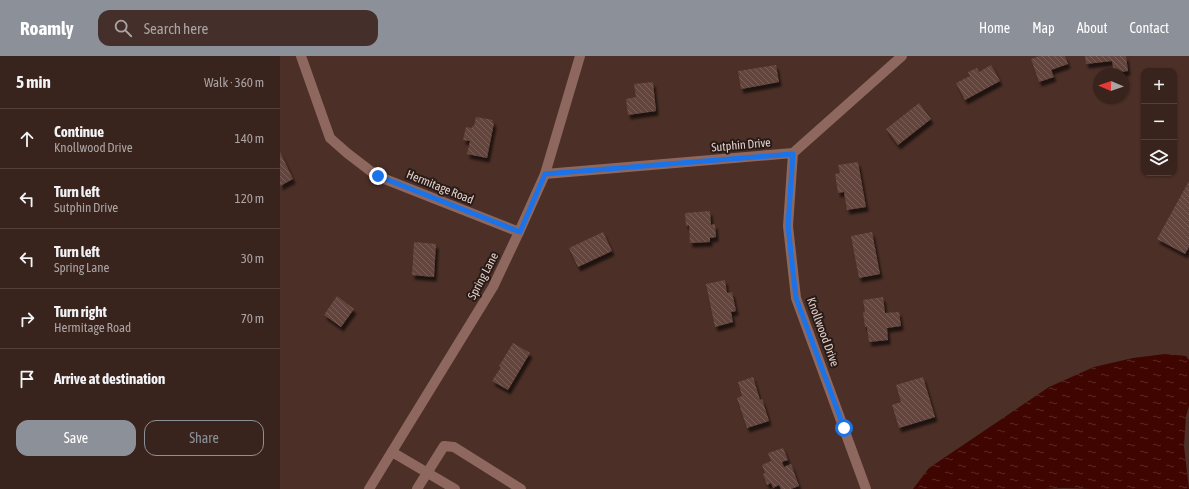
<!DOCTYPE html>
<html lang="en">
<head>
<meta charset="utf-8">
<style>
  body { margin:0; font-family:"Asap Condensed",sans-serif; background:#442f2a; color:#f1f3f6 }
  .controls { position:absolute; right:12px; top:12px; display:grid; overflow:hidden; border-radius:8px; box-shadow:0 1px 3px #0004 }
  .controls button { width:36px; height:36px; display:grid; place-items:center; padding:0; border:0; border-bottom:1px solid #53403b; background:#39231d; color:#f1f3f6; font:20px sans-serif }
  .compass { position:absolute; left:813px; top:12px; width:36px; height:36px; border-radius:50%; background:#39231d; box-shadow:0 1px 3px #0004; rotate:272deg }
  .stop { position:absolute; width:12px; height:12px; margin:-9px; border:3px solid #1a73e8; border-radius:50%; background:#fff }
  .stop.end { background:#1a73e8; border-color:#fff; box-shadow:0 1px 4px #0008 }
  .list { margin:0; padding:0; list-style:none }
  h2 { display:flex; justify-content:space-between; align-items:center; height:52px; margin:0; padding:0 16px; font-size:17px }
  h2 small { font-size:13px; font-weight:400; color:#aba4a4 }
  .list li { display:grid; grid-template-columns:26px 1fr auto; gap:12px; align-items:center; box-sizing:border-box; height:60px; padding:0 16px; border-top:1px solid #53403b }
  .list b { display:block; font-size:15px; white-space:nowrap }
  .list p { margin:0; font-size:13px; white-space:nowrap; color:#aba4a4 }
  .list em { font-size:13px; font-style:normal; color:#aba4a4 }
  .actions { display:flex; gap:8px; padding:12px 16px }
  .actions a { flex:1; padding:9px 0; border:1px solid #8c9099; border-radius:12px; text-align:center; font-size:14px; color:#8c9099 }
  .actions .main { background:#8c9099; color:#fff }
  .icon { flex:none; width:22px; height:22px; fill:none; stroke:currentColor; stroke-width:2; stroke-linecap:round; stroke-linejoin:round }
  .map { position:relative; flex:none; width:909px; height:433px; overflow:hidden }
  header { display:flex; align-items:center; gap:24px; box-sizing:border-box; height:56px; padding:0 20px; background:#8c9099; color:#fff }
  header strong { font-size:19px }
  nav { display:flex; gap:22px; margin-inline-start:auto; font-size:14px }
  .search { width:280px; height:36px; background:#442f2a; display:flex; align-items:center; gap:10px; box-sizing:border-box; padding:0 14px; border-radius:12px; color:#aba4a4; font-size:15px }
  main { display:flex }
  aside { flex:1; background:#39231d }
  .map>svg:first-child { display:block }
</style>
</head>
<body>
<header>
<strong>Roamly</strong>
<div class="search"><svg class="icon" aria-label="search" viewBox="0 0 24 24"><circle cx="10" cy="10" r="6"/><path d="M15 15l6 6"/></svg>Search here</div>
<nav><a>Home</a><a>Map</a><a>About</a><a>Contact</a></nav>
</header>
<main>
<aside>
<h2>5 min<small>Walk · 360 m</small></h2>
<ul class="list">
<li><svg class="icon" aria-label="ahead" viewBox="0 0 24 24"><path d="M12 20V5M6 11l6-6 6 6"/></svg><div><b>Continue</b><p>Knollwood Drive</p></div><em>140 m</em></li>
<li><svg class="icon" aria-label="left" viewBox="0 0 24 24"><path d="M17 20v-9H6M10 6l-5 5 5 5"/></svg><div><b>Turn left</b><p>Sutphin Drive</p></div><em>120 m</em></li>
<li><svg class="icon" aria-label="left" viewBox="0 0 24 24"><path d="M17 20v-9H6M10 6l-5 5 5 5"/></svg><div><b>Turn left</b><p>Spring Lane</p></div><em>30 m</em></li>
<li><svg class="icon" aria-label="right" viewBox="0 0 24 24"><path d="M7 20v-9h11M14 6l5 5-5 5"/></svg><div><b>Turn right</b><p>Hermitage Road</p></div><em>70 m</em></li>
<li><svg class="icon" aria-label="arrive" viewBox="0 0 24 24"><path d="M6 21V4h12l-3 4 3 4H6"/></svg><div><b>Arrive at destination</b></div></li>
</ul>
<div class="actions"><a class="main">Save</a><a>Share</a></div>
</aside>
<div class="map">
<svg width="909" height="433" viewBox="0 0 909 433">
  <defs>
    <pattern id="water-ripples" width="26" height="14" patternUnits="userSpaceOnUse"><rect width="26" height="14" fill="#3f0500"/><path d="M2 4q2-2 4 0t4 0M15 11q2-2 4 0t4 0" fill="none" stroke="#5a2824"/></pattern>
    <pattern id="building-back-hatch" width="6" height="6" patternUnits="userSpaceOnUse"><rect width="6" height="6" fill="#64453d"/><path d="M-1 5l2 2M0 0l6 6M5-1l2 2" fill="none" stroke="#7a5f58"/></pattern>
    <filter id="shadow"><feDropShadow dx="2.5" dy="4.5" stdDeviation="1" flood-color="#0009"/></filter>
  </defs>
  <rect width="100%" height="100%" fill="#4c2f27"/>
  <polygon fill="url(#water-ripples)" points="885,298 906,300 909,304 909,350 906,360 904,390 909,433 812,433 784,432 764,433 633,433 649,412 769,331 814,311 853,302"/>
  <g fill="url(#building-back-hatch)" filter="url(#shadow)">
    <polygon points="759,0 785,0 788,8 771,14 774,21 759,26 751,3"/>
    <polygon points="805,0 846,0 848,15 834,17 832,5 806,8"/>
    <polygon points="496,9 499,26 461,33 458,15"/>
    <polygon points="711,9 720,25 685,44 676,27 690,20 688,16 697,12 699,16"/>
    <polygon points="373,26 376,55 348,59 346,43 356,41 354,28"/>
    <polygon points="639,47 651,63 618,89 606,73"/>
    <polygon points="196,61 213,64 212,66 214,67 207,102 187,98 190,85 183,84 186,71 192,72 192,70 194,70"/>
    <polygon points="0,96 13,123 0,130"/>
    <polygon points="578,106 586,151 567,154 564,136 558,137 555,118 560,117 558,109"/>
    <polygon points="909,125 909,191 905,198 877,183"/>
    <polygon points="430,155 431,169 435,168 436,181 430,182 430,186 410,187 409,169 406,170 405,157"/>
    <polygon points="323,176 332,195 298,211 289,192"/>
    <polygon points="592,176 600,218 579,222 571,180"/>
    <polygon points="134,186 156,188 154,221 132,219"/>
    <polygon points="445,224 447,237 452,236 456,255 451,256 453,266 435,271 426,228"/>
    <polygon points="57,240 74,253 61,271 44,259"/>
    <polygon points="603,241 605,257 619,256 621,270 607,272 608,284 589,286 587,271 585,271 583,256 585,256 583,244"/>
    <polygon points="233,287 250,297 228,334 212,325 221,311 219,310"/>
    <polygon points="473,321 480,344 482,343 489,365 467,372 457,342 462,340 458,326"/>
    <polygon points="643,321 655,361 619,372 612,349 621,346 616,329"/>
    <polygon points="503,392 508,404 502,406 504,411 511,408 519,430 511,433 501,433 499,429 493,432 491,427 487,429 483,418 485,417 482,409 491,405 488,397"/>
  </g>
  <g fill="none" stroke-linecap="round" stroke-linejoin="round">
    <g stroke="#8e685f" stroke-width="10">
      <polyline points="21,0 50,82 67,97 97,120 239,176"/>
      <polyline points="513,97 508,170 516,242 586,433"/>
      <polyline points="265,118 513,97 622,0"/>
      <polyline points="112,396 175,433"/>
      <polyline points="89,433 213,231 239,176 265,118 300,0"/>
      <polyline points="137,433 164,390 174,391 241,433"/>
    </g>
  </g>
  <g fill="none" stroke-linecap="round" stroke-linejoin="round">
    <polyline stroke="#1a73e8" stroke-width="5" points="98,120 240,176 265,118 513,98 508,170 516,242 564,372"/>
  </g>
  <g text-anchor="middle" stroke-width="4" stroke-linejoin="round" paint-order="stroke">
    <g font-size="12" fill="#e2cec9" stroke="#281b17">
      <text transform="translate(461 89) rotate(-5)" y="4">Sutphin Drive</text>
      <text transform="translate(160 131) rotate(22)" y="4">Hermitage Road</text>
      <text transform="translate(203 220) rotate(-62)" y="4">Spring Lane</text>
      <text transform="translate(543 276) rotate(70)" y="4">Knollwood Drive</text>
    </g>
  </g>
</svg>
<div class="controls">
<button>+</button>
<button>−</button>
<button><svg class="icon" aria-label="layers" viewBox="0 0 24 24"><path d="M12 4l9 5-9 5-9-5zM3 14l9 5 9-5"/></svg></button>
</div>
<svg class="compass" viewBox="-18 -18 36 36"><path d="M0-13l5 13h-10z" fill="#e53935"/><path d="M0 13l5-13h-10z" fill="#aba4a4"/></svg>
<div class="stop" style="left:564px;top:372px"></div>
<div class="stop end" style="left:98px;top:120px"></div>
</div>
</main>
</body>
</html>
